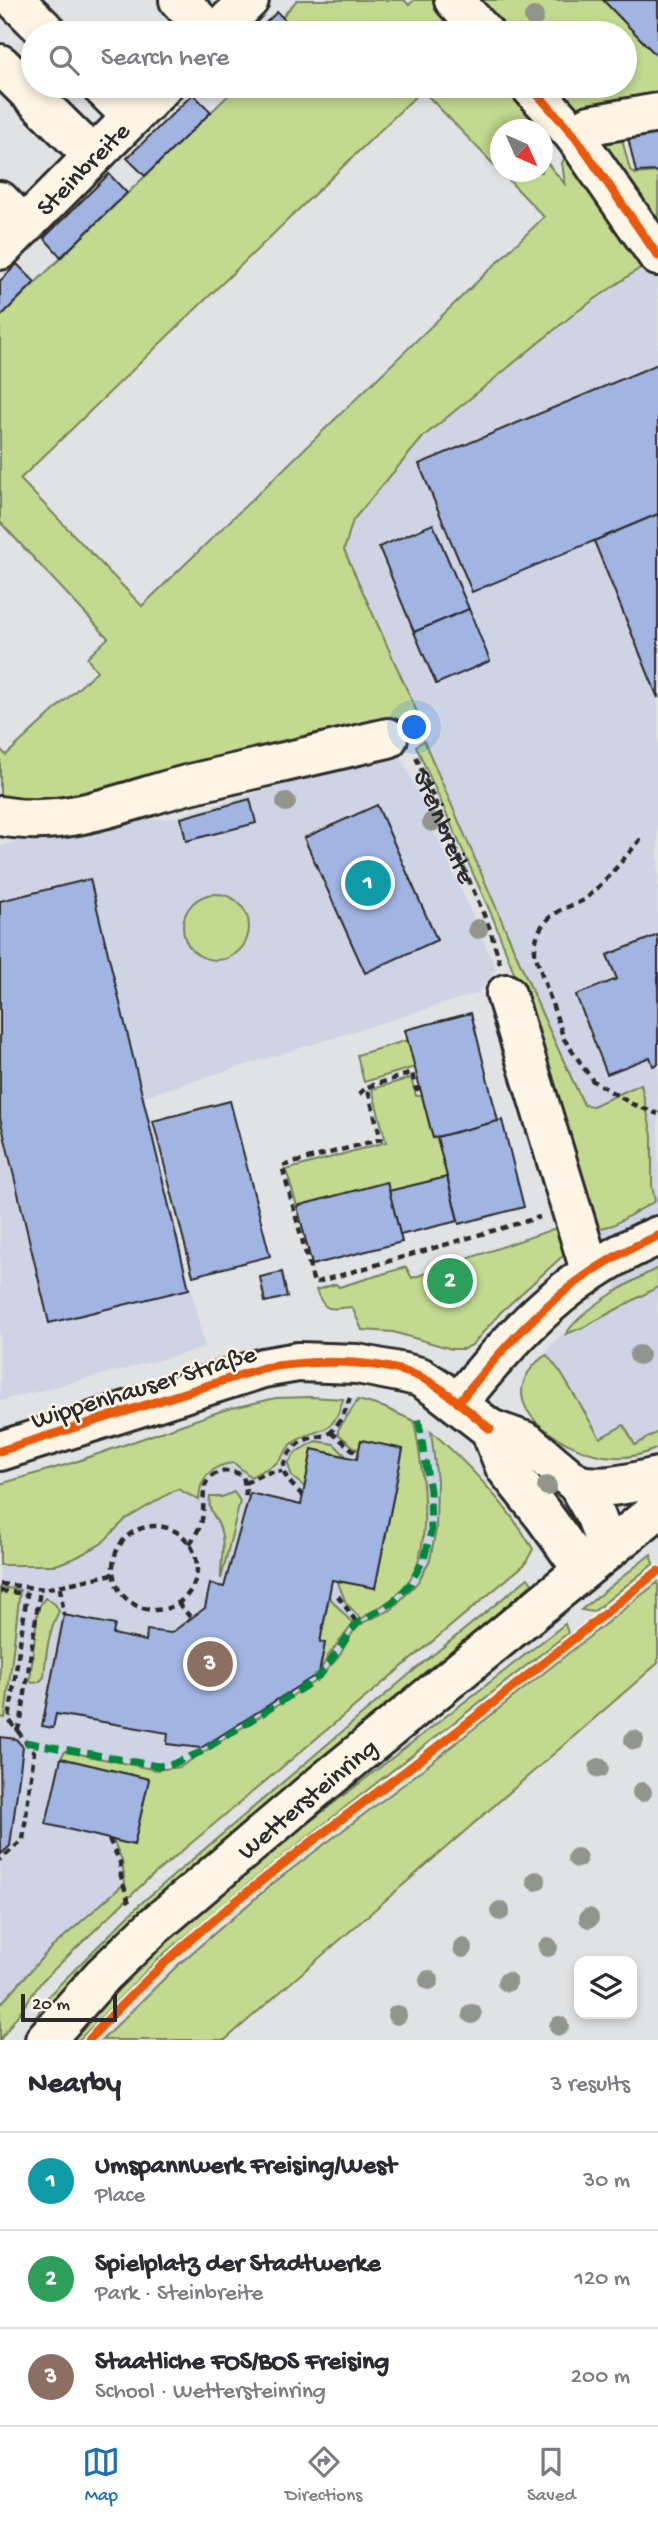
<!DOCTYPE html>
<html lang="en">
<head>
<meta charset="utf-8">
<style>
  body { margin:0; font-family:"Gochi Hand",sans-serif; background:#f7f7f7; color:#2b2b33 }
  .controls { position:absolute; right:21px; bottom:21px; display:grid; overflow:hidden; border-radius:14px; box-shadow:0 4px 10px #0003 }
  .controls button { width:63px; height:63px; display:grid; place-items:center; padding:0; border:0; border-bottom:2px solid #e1e1e2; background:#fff; color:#2b2b33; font:35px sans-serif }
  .compass { position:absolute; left:490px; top:119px; width:63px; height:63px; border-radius:50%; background:#fff; box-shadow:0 4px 10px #0003; rotate:135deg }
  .scale { position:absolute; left:21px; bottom:18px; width:96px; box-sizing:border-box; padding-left:7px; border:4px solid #2b2b2b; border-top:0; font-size:19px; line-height:24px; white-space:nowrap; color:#2b2b2b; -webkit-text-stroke:5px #fcf5e5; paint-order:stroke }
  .you { position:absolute; left:415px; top:728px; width:24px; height:24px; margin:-18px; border:5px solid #fff; border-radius:50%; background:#1a73e8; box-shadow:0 0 0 10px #1a73e833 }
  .badge { display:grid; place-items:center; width:46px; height:46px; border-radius:50%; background:#1f6fb2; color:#fff; font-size:23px; font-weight:700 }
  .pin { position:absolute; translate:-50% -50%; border:4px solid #fff; box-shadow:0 2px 7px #0006 }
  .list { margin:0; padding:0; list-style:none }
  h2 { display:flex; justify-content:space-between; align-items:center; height:91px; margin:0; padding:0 28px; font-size:30px }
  h2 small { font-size:23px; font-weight:400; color:#7c7c81 }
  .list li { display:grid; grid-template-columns:46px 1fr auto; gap:21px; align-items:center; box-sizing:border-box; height:98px; padding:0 28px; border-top:2px solid #e1e1e2 }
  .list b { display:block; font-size:26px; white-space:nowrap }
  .list p { margin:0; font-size:23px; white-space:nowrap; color:#7c7c81 }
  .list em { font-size:23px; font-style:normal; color:#7c7c81 }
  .icon { flex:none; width:38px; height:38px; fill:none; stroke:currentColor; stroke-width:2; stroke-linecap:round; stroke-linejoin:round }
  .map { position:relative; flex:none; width:658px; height:2040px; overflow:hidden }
  .search { position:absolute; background:#fff; box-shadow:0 4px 10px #0003; left:21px; right:21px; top:21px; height:77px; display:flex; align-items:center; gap:18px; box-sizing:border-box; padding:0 24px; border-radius:38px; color:#7c7c81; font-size:26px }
  .sheet { height:385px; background:#fff }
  nav { display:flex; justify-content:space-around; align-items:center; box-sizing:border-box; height:98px; border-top:2px solid #e1e1e2; background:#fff; font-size:19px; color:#7c7c81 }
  nav a { display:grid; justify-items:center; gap:4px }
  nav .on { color:#1f6fb2 }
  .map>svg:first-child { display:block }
</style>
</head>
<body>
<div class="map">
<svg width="658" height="2040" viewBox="0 0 658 2040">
  <rect width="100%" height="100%" fill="#e1e2e4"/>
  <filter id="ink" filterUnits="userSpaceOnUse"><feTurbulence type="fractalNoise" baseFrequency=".0143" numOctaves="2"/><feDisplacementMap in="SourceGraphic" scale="14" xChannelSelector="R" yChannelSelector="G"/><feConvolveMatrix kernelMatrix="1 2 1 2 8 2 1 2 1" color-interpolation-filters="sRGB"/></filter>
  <g filter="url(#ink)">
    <g fill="#ced4e3">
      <polygon points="653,259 658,267 658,1448 643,1454 617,1457 587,1452 550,1434 533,1419 521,1398 521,1391 527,1375 551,1345 575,1322 618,1291 589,1225 584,1106 543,1016 419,730 418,714 344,550 353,520 424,436 575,313"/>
      <polygon points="399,752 496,968 478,993 145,1096 205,1348 0,1401 0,846 80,825 171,818"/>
      <polygon points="311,1397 357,1400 383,1407 431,1431 454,1451 477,1586 49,1950 0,2005 0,1484 72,1463 223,1410 276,1398"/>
    </g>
    <g fill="#c2d98f" stroke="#76825d" stroke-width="2">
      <polygon points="297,0 404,0 409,5 414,0 435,0 465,33 292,33 295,30 282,17"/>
      <polygon points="470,0 603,0 658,57 658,104 582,115 541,86 625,86 625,33 493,33"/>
      <polygon points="238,86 513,86 550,126 547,147 543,152 542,130 500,130 500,171 422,90 20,479 142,606 544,217 501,172 542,172 543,158 565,184 562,163 570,148 653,259 575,313 424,436 353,520 344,550 418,714 313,746 105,799 0,806 0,749 6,755 97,671 87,658 108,638 0,522 0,317"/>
      <polygon points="619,128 630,170 635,174 658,172 658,237 593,137"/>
      <polygon points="424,741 543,1016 584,1105 593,1106 641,1084 652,1135 652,1186 655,1201 613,1225 594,1230 589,1225 513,970 493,918 416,746"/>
      <circle cx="216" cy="927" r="33"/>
      <polygon points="408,1040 415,1067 364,1082 357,1055"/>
      <polygon points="411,1078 416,1096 422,1096 433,1138 437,1137 447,1177 389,1191 387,1182 297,1206 286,1170 386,1142 372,1089"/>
      <path d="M562,1226L567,1247L565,1254L501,1312L472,1345L464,1349H452L393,1332L362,1330L352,1307C329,1309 325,1313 316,1290L336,1284L339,1287L406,1267L412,1278Z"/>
      <path d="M658,1268V1287L584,1327L566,1334C581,1309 632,1281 658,1268Z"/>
      <path d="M547,1355L561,1373L600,1438L624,1425L635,1445L658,1432V1448C641,1456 623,1459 604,1456C571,1451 501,1415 528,1373C533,1366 539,1358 547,1355Z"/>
      <path d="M311,1397L343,1399C332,1440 320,1424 293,1443C285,1449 283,1459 275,1464C268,1469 258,1472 251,1477L234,1463C212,1464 199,1479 199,1500L178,1489L172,1492L126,1519L101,1544L77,1557L56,1565H0V1484L72,1463L224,1410L276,1398Z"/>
      <path d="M358,1400L383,1407L414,1421C422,1463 435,1546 408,1582C396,1599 378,1608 361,1619L346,1603L337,1580L375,1588L403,1449L361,1440L359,1451L338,1434V1430Z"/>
      <path d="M431,1431C469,1465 507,1504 533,1549L525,1564L146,1881L42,1981L0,2040V2005L49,1950L125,1883L122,1860L113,1840L134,1845L149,1779L61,1758L65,1751L156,1770L180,1767L317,1680L338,1658L353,1632L364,1622L391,1610L418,1582L430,1560L436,1530L437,1481Z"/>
      <polygon points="316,1441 334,1444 346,1456 312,1450 305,1487 292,1477 288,1464 296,1452"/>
      <path d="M234,1492L240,1501L221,1579C220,1563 226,1545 220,1528C216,1516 207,1511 210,1497H222Z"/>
      <polygon points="651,1554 653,1564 593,1612 581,1610"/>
      <polygon points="528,1578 532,1584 230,1840 56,2000 29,2028 50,1994 139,1905 412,1672"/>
      <polygon points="658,1582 658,1663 225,2040 102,2040 179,1964 272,1884 408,1781"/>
      <polygon points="0,1587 20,1590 5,1718 0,1717"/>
      <polygon points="329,1597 353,1624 328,1656 319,1673 325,1644 320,1642"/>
      <path d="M45,1598L55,1604L59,1611C48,1632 46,1654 44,1677L39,1682L33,1683L30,1681L37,1616L39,1607Z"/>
      <polygon points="565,1624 568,1633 259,1875 159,1958 79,2040 67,2040 144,1958 199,1911 290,1837"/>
    </g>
    <g fill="#a1b4e2" stroke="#2b2b2b" stroke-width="2">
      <polygon points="603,0 658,0 658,57"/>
      <polygon points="277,12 295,30 292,33 255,33"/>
      <polygon points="193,94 211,112 145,176 127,158"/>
      <polygon points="658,125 658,171 636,172 626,129"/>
      <polygon points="109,174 127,193 61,257 44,238"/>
      <polygon points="17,264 35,282 0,317 0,281"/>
      <polygon points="658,364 658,514 472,592 419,464"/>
      <polygon points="658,514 658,698 594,541"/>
      <polygon points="433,524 469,609 414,632 379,547"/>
      <polygon points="469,609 490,661 436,684 414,632"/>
      <polygon points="250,799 256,823 186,841 181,818"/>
      <polygon points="377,805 437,940 365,973 304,838"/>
      <polygon points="90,879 189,1289 49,1323 0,1118 0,901"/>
      <polygon points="658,935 658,1064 653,1066 650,1057 607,1074 576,995 617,979 607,955"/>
      <polygon points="471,1013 498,1121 433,1138 405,1030"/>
      <polygon points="230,1101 270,1256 193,1276 153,1121"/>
      <polygon points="502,1120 524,1207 459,1224 437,1137"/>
      <polygon points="447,1177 458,1221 400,1235 389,1191"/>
      <polygon points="387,1182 402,1242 312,1265 297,1206"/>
      <polygon points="282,1272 287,1297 265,1302 260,1277"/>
      <polygon points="361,1440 403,1449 375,1588 332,1580 320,1642 325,1643 319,1673 201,1748 167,1744 168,1733 56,1714 53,1728 42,1726 64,1615 115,1625 113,1634 146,1641 147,1630 171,1633 205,1608 210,1584 224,1587 250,1493 301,1505 312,1449 357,1459"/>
      <polygon points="0,1737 16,1739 23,1747 10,1846 1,1854"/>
      <polygon points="61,1758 149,1779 134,1845 46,1824"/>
    </g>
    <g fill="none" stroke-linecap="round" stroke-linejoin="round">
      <g stroke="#2b2b2b" stroke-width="44">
        <g id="minor">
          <polyline points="15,0 48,33"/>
          <polyline points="179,0 211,33"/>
          <polyline points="454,0 484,33"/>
          <polyline points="216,33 249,0"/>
          <polyline points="0,64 93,156"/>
          <polyline points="101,86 132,117"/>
          <polyline points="530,86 574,135 658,256"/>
          <polyline points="574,135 590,125 658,113"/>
          <polyline points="0,201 24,226"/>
          <path id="s2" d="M0,250L163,86"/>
          <path d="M0,816C68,829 129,799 194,783C259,768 323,753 388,738"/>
          <polyline points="506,994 590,1270"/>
          <path d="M458,1403C515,1332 572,1271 658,1236"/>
          <polyline points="490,1429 527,1442 578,1485 596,1517 608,1549"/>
          <polyline points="0,1451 263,1368 298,1362 357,1364 404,1373 420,1377 437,1388 490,1429 505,1467 544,1516 583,1570"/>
          <path d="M578,1485C606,1490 631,1483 658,1477"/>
        </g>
      </g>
      <g stroke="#2b2b2b" stroke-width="44">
        <g id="major">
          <path id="s3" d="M45,2040L103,1975L154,1926L312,1792L658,1509"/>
        </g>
      </g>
      <g stroke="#2b2b2b" stroke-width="4.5" stroke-dasharray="7 5" stroke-linecap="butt">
        <path id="s1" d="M416,757L490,929L500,963"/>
        <path d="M641,839C624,858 608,879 589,896C584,901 577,903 570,906C547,915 534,929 535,954L564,1039L593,1081L632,1104L658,1114"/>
        <polyline points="420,1088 416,1089 412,1073 367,1087 381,1139 282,1166 314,1283 540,1217"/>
        <polyline points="359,1094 367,1087"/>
        <polyline points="331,1432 358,1454"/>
        <polyline points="245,1483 265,1473 282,1471"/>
        <path d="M303,1496C291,1483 276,1473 288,1455C292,1449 298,1443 305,1440C313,1436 323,1438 331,1432C340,1423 346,1410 350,1398"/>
        <circle cx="155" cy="1568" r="42"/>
        <path d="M190,1544C194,1537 198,1531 201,1524C204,1513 203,1502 204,1490C208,1470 228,1467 243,1476L246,1490L245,1499"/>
        <polyline points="0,1584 45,1589 113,1574"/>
        <polyline points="60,1588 64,1615"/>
        <polyline points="0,1591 27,1594 9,1720 34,1752 23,1840 0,1860"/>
        <polyline points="338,1596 357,1623"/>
        <polyline points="178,1603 191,1618"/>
        <polyline points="17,1731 21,1721 40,1590"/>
        <polyline points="109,1839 120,1862 121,1876 129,1903"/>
      </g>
      <use href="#minor" stroke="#fcf5e5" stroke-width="38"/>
      <use href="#major" stroke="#fcf5e5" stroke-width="38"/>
      <polyline stroke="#00873e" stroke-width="7" stroke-dasharray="14 7" stroke-linecap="butt" points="25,1742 158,1766 170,1765 201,1752 310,1683 322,1673 357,1623 392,1603 410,1584 424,1559 431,1532 430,1491 418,1416"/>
      <g stroke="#fcf5e5" stroke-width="13">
        <g id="cycleway">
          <polyline points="530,86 574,135 658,256"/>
          <path d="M458,1403C515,1332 572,1271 658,1236"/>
          <path d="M0,1451L263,1368C311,1360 375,1358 420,1377C446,1389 468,1411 490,1429"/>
          <path d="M89,2040C182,1935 297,1853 408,1769C493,1705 575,1637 658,1571"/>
        </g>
      </g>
      <use href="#cycleway" stroke="#e8590c" stroke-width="9"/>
    </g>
    <g fill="#92958c">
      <circle cx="534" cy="17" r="10"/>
      <circle cx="286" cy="802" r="10"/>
      <circle cx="432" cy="822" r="10"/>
      <circle cx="478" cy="929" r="10"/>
      <circle cx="639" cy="1355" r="10"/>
      <circle cx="547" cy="1486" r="10"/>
      <circle cx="634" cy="1740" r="10"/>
      <circle cx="599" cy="1768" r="10"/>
      <circle cx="642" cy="1792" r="10"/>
      <circle cx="577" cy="1858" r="10"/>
      <circle cx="536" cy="1881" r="10"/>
      <circle cx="500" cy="1911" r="10"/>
      <circle cx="589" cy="1918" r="10"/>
      <circle cx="548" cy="1947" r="10"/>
      <circle cx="463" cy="1948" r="10"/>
      <circle cx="429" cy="1980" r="10"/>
      <circle cx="507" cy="1982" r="10"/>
      <circle cx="472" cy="2014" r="10"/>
      <circle cx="397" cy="2015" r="10"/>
      <circle cx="559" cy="2026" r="10"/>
    </g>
  </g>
  <g text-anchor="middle" stroke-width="5" stroke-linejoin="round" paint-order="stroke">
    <g font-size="26" fill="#2b2b2b" stroke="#fcf5e5">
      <text dy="9" stroke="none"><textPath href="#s2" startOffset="116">Steinbreite</textPath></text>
      <text dy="9" stroke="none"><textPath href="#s1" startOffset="75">Steinbreite</textPath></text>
      <text transform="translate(143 1385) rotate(-17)" y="9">Wippenhauser Straße</text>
      <text dy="9" stroke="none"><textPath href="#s3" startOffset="357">Wettersteinring</textPath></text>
    </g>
  </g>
</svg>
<div class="controls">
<button><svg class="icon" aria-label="layers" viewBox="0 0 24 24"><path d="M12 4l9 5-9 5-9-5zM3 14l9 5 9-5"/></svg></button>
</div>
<svg class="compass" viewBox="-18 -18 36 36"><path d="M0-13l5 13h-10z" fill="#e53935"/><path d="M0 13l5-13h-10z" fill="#7c7c81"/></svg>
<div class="scale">20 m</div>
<div class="you"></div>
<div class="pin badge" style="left:368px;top:883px;background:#0f9aa8">1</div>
<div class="pin badge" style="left:450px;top:1281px;background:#2e9e5b">2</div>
<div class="pin badge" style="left:210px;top:1664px;background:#8d6e63">3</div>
<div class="search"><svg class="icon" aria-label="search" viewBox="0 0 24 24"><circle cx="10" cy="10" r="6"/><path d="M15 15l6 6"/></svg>Search here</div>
</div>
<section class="sheet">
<h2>Nearby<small>3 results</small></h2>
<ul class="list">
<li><span class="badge" style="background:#0f9aa8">1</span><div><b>Umspannwerk Freising/West</b><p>Place</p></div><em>30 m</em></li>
<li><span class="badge" style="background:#2e9e5b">2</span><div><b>Spielplatz der Stadtwerke</b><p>Park · Steinbreite</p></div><em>120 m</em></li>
<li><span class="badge" style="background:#8d6e63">3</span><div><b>Staatliche FOS/BOS Freising</b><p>School · Wettersteinring</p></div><em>200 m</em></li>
</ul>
</section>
<nav>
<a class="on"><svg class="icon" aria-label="map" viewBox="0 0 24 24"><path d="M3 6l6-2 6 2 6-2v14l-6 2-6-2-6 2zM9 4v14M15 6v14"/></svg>Map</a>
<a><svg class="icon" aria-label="directions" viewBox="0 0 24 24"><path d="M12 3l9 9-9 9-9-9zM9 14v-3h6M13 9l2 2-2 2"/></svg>Directions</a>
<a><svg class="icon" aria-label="saved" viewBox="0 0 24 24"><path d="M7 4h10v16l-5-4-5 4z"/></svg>Saved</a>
</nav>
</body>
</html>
